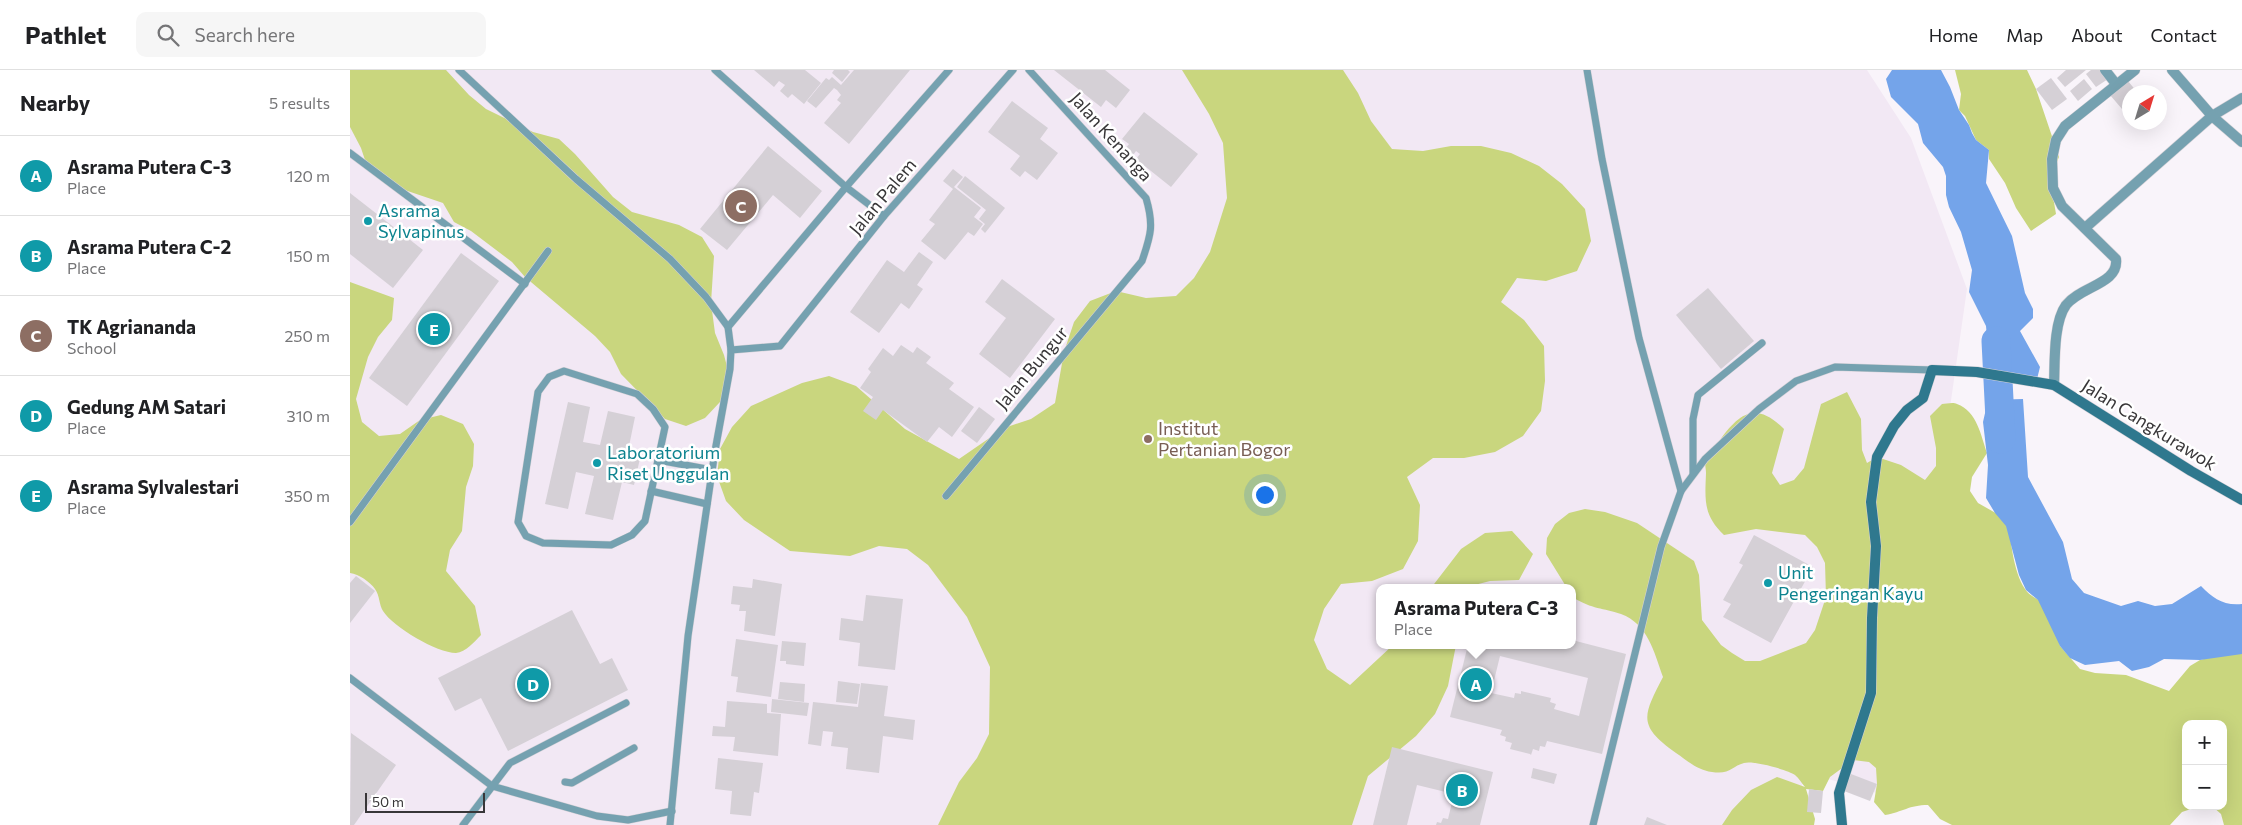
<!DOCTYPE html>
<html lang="en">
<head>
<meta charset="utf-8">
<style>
  body { margin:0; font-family:Commissioner,sans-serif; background:#f6f6f6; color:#202124 }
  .controls { position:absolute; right:15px; bottom:15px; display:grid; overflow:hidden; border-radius:10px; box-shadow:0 5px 20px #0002 }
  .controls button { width:45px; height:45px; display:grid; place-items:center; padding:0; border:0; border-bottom:1px solid #e0e0e0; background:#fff; color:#202124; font:25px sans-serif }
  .compass { position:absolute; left:1772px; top:15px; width:45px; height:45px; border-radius:50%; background:#fff; box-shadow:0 5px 20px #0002; rotate:38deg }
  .scale { position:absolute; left:15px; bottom:12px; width:120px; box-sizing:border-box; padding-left:5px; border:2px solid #383638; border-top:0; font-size:14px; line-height:18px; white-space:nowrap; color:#383638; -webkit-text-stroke:4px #fff; paint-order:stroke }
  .you { position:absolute; left:914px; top:424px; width:18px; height:18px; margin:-12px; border:4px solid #fff; border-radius:50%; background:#1a73e8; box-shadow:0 0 0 8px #1a73e833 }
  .badge { display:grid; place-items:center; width:32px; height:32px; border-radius:50%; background:#2563eb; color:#fff; font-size:16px; font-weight:700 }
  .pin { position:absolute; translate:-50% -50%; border:2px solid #fff; box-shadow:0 1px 5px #0006 }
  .popup { position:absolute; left:1026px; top:514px; width:200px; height:65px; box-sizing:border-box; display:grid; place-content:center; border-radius:10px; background:#fff; filter:drop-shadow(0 1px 4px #0005); font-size:16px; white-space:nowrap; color:#757577 }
  .popup b { font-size:19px; color:#202124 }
  .popup::after { content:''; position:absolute; left:50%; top:100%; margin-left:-10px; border:10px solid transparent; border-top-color:#fff }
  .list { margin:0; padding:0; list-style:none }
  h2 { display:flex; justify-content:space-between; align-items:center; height:65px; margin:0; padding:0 20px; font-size:21px }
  h2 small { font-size:16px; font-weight:400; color:#757577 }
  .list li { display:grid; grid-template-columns:32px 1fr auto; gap:15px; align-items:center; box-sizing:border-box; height:80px; padding:0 20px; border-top:1px solid #e0e0e0 }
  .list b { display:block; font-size:19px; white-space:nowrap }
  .list p { margin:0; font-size:16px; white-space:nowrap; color:#757577 }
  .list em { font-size:16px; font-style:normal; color:#757577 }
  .icon { flex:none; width:28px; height:28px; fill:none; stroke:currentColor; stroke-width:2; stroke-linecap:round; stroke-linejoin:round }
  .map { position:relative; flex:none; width:1892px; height:755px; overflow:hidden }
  header { display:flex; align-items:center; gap:30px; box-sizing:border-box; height:70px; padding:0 25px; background:#fff; border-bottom:1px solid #e0e0e0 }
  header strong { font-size:24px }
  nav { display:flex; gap:28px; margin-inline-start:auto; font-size:18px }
  .search { width:350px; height:45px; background:#f6f6f6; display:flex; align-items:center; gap:12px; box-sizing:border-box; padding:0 18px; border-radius:10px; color:#757577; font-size:19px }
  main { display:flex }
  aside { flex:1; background:#fff }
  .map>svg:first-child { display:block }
</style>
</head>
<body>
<header>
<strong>Pathlet</strong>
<div class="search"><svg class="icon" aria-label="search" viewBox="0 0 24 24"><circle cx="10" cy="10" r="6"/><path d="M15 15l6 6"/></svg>Search here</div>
<nav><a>Home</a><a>Map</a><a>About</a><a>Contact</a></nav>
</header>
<main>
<aside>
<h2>Nearby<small>5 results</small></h2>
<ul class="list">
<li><span class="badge" style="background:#0f9aa8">A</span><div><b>Asrama Putera C-3</b><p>Place</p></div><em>120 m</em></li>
<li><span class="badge" style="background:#0f9aa8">B</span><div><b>Asrama Putera C-2</b><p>Place</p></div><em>150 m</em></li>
<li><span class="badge" style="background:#8d6e63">C</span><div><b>TK Agriananda</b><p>School</p></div><em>250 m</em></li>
<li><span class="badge" style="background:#0f9aa8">D</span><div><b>Gedung AM Satari</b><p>Place</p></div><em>310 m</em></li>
<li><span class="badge" style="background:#0f9aa8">E</span><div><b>Asrama Sylvalestari</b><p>Place</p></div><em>350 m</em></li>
</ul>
</aside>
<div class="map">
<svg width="1892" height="755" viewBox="0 0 1892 755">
  <rect width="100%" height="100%" fill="#f9f4fa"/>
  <path fill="#f2e8f4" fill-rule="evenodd" d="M0,0H1517L1561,68L1617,219L1544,728L1454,702L1447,755H0ZM1030,518H1222V575H1030Z"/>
  <g fill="#c9d67e">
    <polygon points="0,0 96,0 119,25 136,39 183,62 209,69 225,84 263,127 282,142 329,155 352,167 364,186 361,233 365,263 374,285 380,308 370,332 355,348 336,356 315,349 271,304 260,282 245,266 175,207 162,192 121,161 104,152 93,133 34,113 18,99 11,78 0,57"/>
    <polygon points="832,0 993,0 1008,23 1021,51 1042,79 1073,81 1101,76 1131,76 1161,83 1189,96 1212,114 1235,139 1241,171 1227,201 1196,211 1167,208 1151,232 1174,250 1194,276 1195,311 1191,341 1173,366 1145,382 1114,388 1083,388 1057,407 1070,435 1068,471 1053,499 1022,511 991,514 974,539 964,570 977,599 1000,615 1043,575 1106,575 1098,616 1085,644 1066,666 1018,706 1002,755 588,755 609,712 627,688 639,664 640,597 617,547 578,495 557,479 529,476 500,486 440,481 394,450 376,431 367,406 370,379 382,357 401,336 452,313 479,306 506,316 555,359 609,389 654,358 681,349 705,333 714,282 724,252 740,231 766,221 796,228 826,226 844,208 860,182 877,128 873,73 859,44"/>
    <polygon points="1605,0 1677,0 1686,19 1709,87 1700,109 1706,144 1681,161 1666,138 1655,113 1639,89 1639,80 1626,70 1615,46 1609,40 1611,24"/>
    <path d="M0,212L44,228L42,250L28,267L18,287L6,329L12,352L29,366L50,364L70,350L91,345L113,354L124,374L123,396L116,417L112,461L100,480L96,501L125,536L131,565C124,572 116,582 106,583C87,583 43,557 33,541C29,535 30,526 25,519C20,512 9,504 0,503Z"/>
    <path d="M1497,322L1511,349L1512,380L1517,393L1527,387L1551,395L1575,410L1586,396V378L1580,346L1592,334C1596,334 1603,332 1607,334C1627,341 1631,366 1637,383L1622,407L1620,421L1628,433L1658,450C1661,471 1663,501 1675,519C1681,528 1693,532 1702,535L1710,576L1730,599L1745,603L1776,605L1819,621L1840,596L1850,590L1892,579V755H1874L1871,744L1862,736H1873V654H1836V736H1850L1832,742L1820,755H1602L1590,749L1578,735C1559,735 1553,742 1535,745L1524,732L1527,714L1526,698L1519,692L1503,690L1480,707L1473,721L1456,719L1465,749L1464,755H1372L1382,740L1401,720L1427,707L1455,717C1452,714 1449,708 1445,705C1438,700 1403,690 1394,693C1382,696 1380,705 1362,702C1347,700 1338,691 1326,683C1287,655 1293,646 1313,607C1304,582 1298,554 1271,544C1253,538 1242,539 1224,528L1222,518H1217L1196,484L1197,468L1205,454L1219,443L1235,439L1255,442L1287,453L1344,491L1349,505L1352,550L1371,575L1382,583L1395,591H1410L1456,573L1465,560L1476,527L1475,493L1467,477L1455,465L1406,459L1374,465C1353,445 1355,430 1356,403C1356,398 1354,392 1356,388C1359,383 1364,377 1368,373C1388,344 1405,330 1434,359L1422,403L1430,415L1444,410L1454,398L1471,334Z"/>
    <polygon points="1162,461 1183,484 1169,510 1140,511 1113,518 1081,518 1111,479 1135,463"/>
  </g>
  <g fill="#74a4ea">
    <polygon points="1542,0 1591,0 1600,17 1609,40 1619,55 1622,63 1626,70 1639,80 1636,113 1662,166 1675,223 1683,239 1683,248 1670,261 1690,297 1687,309 1640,300 1636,256 1619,222 1622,200 1611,162 1599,137 1596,125 1596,106 1593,97 1573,73 1568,54 1541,27 1536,9"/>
    <path d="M1673,329L1678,407L1713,472L1722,509L1734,523L1771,536L1788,531L1805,536L1822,534L1851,516C1863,528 1873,536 1892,534V584L1850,590L1814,589L1799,597L1782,601L1769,591L1735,595L1720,588L1710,576L1688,530L1676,520L1669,505L1656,456L1645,443L1636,428L1638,395L1633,352L1638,330Z"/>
  </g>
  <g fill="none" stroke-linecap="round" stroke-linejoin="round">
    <polyline stroke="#74a4ea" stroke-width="29" points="1646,271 1651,369"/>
  </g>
  <g fill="#d5d0d6" fill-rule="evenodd">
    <polygon points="404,0 455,0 471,13 454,34 442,24 438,28 430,21 435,15 429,11 424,17"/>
    <polygon points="484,0 498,0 500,2 492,12 482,3"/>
    <polygon points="504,0 560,0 499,74 474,53 491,33 487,30 491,25 487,20 484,18 466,38 457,31 476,8 479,10 482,7 491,15"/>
    <polygon points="704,0 755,0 780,20 766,38 756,30 751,37"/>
    <polygon points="1716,0 1736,0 1715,17 1707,8"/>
    <polygon points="1741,0 1751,0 1758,9 1746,17 1736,4"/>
    <polygon points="1701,8 1717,29 1702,40 1686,19"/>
    <polygon points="1734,9 1742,19 1728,31 1720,21"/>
    <polygon points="1778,11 1787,22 1780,22 1780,32 1772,39 1760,25"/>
    <polygon points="662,31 698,58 690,69 708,83 687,110 675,101 670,107 660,99 670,86 638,62"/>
    <polygon points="794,42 848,84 821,117 786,89 790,84 786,81 781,88 773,82 779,74 772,69"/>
    <polygon points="418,76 472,121 450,148 423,125 377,180 350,159"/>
    <polygon points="603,99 613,107 604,117 631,138 624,147 633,154 624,166 618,162 595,190 571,171 585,154 579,150 603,119 593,111"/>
    <polygon points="615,106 655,138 635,163 631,159 635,154 629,149 636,140 607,117"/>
    <polygon points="0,123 73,180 43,218 0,184"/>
    <polygon points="569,182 583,192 567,215 573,219 559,239 551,233 529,263 500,242 537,190 554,202"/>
    <polygon points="111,183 149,211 57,336 19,308"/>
    <polygon points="652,209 705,249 660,308 629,284 656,248 635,232"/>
    <polygon points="1358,218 1404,271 1371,299 1326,245"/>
    <polygon points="551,275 563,283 567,277 581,287 576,293 604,313 599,319 624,337 602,367 589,357 577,372 533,340 526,350 513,341 523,327 510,318 521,302 518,299 533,278 543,286"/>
    <polygon points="218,332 240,337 233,372 250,375 258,341 285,347 278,381 291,384 284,415 272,412 263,450 235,444 244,406 226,402 218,439 195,434"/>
    <polygon points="629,337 645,349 627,373 611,361"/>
    <polygon points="1404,465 1463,497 1421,573 1373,547 1381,534 1373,530 1393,495 1389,493"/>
    <polygon points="6,506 25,521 0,553 0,513"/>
    <polygon points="403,509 432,514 425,566 394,561 396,541 389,541 390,535 381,534 383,516 402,518"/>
    <polygon points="516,525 553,529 545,600 508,596 510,573 489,570 491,548 513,551"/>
    <polygon points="222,540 250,594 262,588 278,620 158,681 131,628 105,641 88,608"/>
    <polygon points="386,569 428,575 421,627 386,622 388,607 381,606"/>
    <path d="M1222,570L1276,584L1252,684L1197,671L1195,677L1190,676L1189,681L1183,679L1181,685L1180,684L1160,679L1162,673L1155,671L1156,667L1150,665L1152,660L1100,647L1118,575H1222ZM1150,586L1238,608L1229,646L1204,639L1206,634L1200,632L1201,628L1171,621V624L1165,623L1164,628L1141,623Z"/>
    <polygon points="432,571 456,573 454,596 436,594 436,591 430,591"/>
    <polygon points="488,611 510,614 507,634 486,632"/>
    <polygon points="430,612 455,614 454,632 428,629"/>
    <polygon points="511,613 538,616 534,646 565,650 563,670 533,666 529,703 496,699 498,678 481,676 483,662 473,661 471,676 458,674 463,632 508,637"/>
    <polygon points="422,629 459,633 457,646 421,642"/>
    <polygon points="377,631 417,634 417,643 431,644 428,686 383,681 385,667 362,666 363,656 375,657"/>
    <polygon points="1,663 46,695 4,755 0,755"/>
    <polygon points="1042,677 1143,702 1130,755 1086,755 1087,752 1091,753 1093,748 1098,749 1104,724 1067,715 1057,755 1023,755"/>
    <polygon points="368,688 413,693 409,723 404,722 401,746 380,744 382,721 365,719"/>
    <polygon points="1183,698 1207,704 1204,714 1181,708"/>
    <polygon points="1501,704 1527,714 1520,731 1494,721"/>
    <polygon points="1459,719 1473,721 1471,743 1457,742"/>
    <polygon points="1297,747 1317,755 1294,755"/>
  </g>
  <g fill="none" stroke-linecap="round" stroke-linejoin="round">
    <g stroke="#d6d2d7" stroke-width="8">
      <g id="lane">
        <polyline points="109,0 226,109 320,189 356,227 378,257 381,280 380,299 365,381 338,566 320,755"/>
        <polyline points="365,0 496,117 534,146"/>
        <polyline points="1237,0 1252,89 1289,268 1331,421"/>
        <polyline points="0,83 175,214"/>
        <polyline points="378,257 496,117 599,0"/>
        <polyline points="381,280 430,276 534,146 663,0"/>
        <polygon points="214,301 287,324 303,339 315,357 295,451 282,465 261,475 193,473 176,466 168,452 188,322 199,307"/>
        <polyline points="308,390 362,400"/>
        <polyline points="1343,404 1343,349 1348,325 1412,273"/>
        <polyline points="301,421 357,434"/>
        <path d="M596,426L792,191C801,165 804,155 796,128L679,0"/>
        <polyline points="0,452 198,181"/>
        <polyline points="0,608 142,716 247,746 278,750 322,741"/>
        <polyline points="215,712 222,713 284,678"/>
        <polyline points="113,755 160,693 276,633"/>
        <polyline points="1243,755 1311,477 1331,421 1355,389 1409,339 1446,311 1485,297 1582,300"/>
      </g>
    </g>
    <g stroke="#d6d2d7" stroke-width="11">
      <g id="street">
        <polyline points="1755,0 1766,14"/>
        <polyline points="1822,0 1862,46 1892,72"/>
        <polyline points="1735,158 1862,46 1892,28"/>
        <path d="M1704,315C1705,293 1703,253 1716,235C1731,216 1769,214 1766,189L1712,136L1703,118L1702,89L1706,70L1715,56L1785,0"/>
      </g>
    </g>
    <g stroke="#d6d2d7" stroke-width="11">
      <polyline id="secondary" points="1492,755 1489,723 1521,623 1522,548 1526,476 1521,432 1527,387 1544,356 1557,340 1573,328 1582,300 1627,302 1704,315 1841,401 1892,430"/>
    </g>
    <use href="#lane" stroke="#75a1b0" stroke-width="7"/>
    <use href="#street" stroke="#75a1b0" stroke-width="10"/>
    <use href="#secondary" stroke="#2f788e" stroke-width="10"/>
  </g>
  <g fill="#0f9aa8" stroke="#fff" stroke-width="2">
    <circle cx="18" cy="151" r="5"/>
    <circle cx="247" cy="393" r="5"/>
    <circle cx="1418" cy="513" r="5"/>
  </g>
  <circle fill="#8d6e63" stroke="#fff" stroke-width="2" cx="798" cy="369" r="5"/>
  <g text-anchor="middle" stroke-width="5" stroke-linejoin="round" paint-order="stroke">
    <g font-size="18" fill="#383638" stroke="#fff">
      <text transform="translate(761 67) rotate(48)" y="6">Jalan Kenanga</text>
      <text transform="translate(533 127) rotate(-50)" y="6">Jalan Palem</text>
      <text transform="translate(682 298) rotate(-50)" y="6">Jalan Bungur</text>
      <text transform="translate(1799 355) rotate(32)" y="6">Jalan Cangkurawok</text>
    </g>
    <g font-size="18" fill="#0d838f" stroke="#fff" text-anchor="start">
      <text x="28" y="147">Asrama<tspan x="28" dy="21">Sylvapinus</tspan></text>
      <text x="257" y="389">Laboratorium<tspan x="257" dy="21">Riset Unggulan</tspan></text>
      <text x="1428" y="509">Unit<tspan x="1428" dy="21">Pengeringan Kayu</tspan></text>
    </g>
    <g font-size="18" fill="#785e54" stroke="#fff" text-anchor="start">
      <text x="808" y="365">Institut<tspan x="808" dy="21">Pertanian Bogor</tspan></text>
    </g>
  </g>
</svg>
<div class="controls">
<button>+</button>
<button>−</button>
</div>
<svg class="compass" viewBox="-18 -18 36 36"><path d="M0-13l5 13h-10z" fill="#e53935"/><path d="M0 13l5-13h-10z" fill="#757577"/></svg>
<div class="scale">50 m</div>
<div class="you"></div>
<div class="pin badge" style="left:1126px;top:614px;background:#0f9aa8">A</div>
<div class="popup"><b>Asrama Putera C-3</b>Place</div>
<div class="pin badge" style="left:1112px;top:720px;background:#0f9aa8">B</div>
<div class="pin badge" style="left:391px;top:136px;background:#8d6e63">C</div>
<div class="pin badge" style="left:183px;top:614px;background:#0f9aa8">D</div>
<div class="pin badge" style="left:84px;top:259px;background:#0f9aa8">E</div>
</div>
</main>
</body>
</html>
